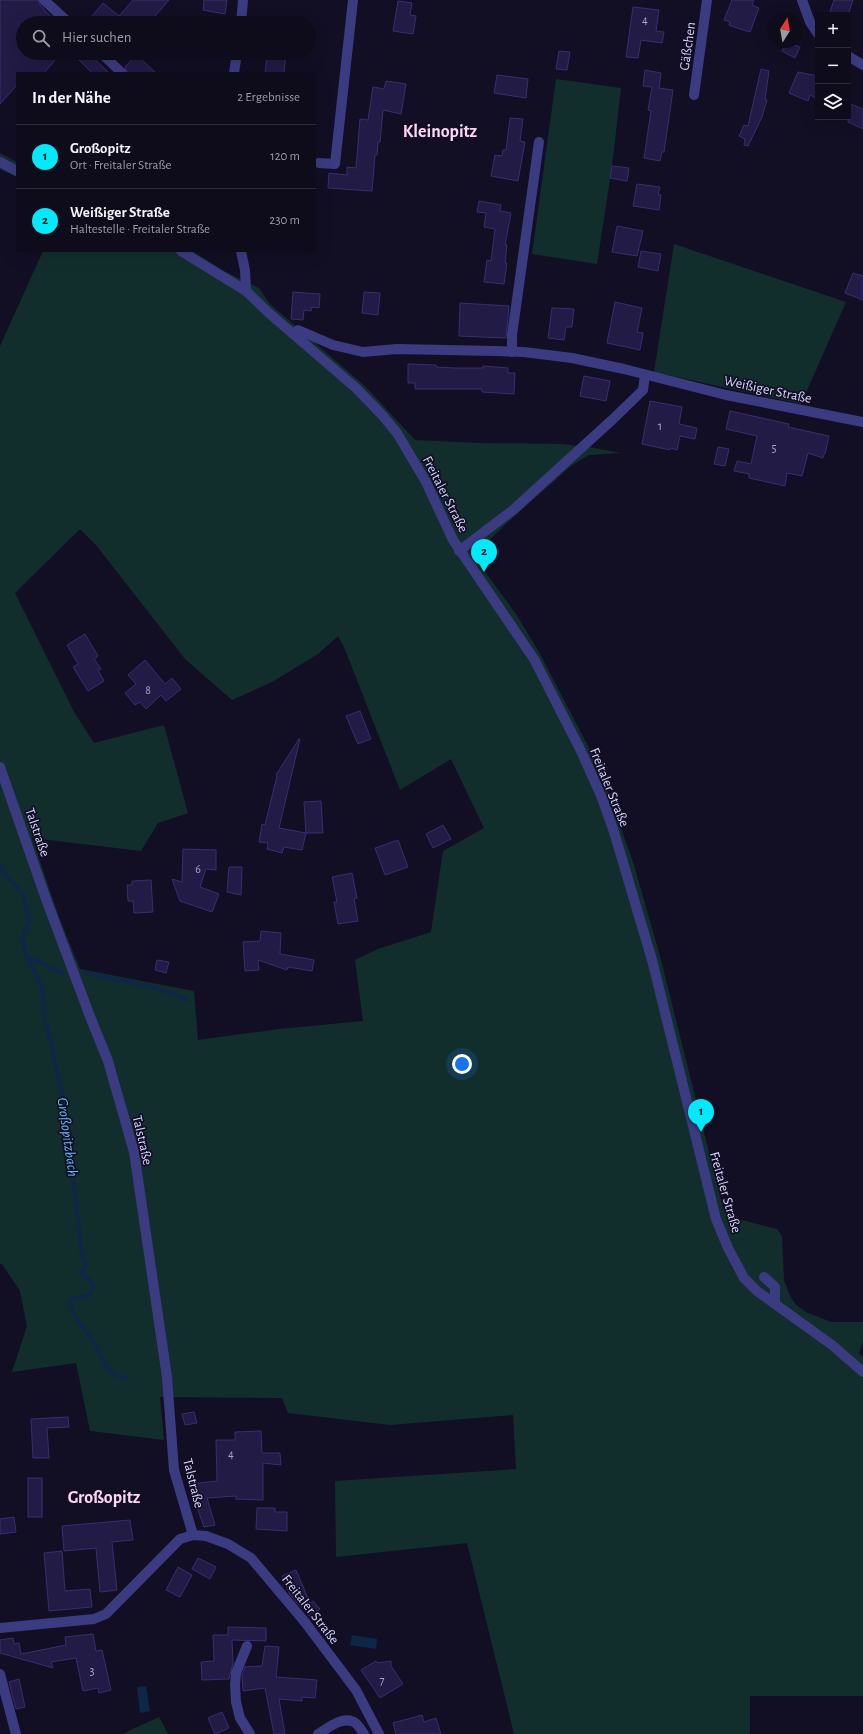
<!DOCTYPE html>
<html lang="de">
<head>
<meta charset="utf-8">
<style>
  body { margin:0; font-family:"Alegreya Sans",sans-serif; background:#171424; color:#f1f3f6 }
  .controls { position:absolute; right:12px; top:12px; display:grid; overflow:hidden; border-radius:0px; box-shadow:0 4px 16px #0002 }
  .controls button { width:36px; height:36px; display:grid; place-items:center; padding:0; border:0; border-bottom:1px solid #2e2b3a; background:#0e0b1b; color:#f1f3f6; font:20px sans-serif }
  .compass { position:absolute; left:767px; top:12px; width:36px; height:36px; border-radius:50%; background:#0e0b1b; box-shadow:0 4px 16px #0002; rotate:11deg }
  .you { position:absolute; left:462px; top:1064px; width:14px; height:14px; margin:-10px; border:3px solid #fff; border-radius:50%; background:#1a73e8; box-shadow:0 0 0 6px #1a73e833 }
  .badge { display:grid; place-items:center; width:26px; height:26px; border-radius:50%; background:#04e9f9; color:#111; font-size:13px; font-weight:700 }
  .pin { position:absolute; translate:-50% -33px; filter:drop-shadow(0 1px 2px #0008) }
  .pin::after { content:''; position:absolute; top:21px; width:14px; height:12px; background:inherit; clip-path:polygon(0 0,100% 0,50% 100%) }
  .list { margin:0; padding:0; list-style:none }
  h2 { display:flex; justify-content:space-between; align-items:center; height:52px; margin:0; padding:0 16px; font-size:17px }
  h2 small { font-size:13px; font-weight:400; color:#9b9ba3 }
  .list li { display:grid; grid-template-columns:26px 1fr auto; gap:12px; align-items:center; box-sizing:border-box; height:64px; padding:0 16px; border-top:1px solid #2e2b3a }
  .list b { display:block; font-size:15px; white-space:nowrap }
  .list p { margin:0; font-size:13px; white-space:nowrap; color:#9b9ba3 }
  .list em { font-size:13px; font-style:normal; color:#9b9ba3 }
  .icon { flex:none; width:22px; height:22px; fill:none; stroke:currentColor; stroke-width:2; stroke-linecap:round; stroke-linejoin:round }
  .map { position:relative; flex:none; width:863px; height:1734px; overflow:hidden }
  .search { position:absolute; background:#0e0b1b; box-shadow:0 4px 16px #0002; left:16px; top:16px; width:300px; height:44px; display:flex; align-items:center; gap:10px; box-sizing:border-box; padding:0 14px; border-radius:22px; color:#9b9ba3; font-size:15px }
  .panel { position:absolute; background:#0e0b1b; box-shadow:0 4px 16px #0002; left:16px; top:72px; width:300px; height:180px; border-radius:0px }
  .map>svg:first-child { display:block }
</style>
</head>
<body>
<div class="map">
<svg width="863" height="1734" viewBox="0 0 863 1734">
  <rect width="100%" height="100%" fill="#120f24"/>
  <g fill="#122e2c" fill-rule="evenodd">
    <polygon points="556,79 621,88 612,166 597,264 532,254"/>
    <polygon points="0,153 17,162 17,177 0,169"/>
    <polygon points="674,244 846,302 801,404 654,372"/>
    <path d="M43,251H192L224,271L259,288L270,304L366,387L415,440L479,443L561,444L589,447L621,453L589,455L571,466L507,523L482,547L479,556L480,565L516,614L539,652L600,769L634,865L660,956L723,1208L742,1220L777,1229L782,1236L784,1280L790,1296L796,1305L806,1312L831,1322H863V1342L859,1353L863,1358V1696H750V1734H514L467,1543L336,1557L335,1481L516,1469L513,1415L390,1425L288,1413L282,1398L160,1397L164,1440L90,1431L76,1363L12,1372L27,1326L20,1291L2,1264H0V346ZM80,529L96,545L185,659L232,700L272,682L318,654L338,636L344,647L400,790L451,759L484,828L443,851L431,932L378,949L355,960L363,1021L279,1029L198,1040L194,991L80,969L59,917L32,838L141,851L158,823L188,813L164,725L94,743L74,712L15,593Z"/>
    <polygon points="159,1717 168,1734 122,1734"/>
  </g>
  <g fill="#0e2648">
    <polygon points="352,1635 377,1639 376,1649 350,1645"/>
    <polygon points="146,1686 150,1711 140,1713 137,1687"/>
  </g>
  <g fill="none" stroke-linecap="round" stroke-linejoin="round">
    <g stroke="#0e2648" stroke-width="4">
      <path d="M0,864L2,871L23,894L29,922L22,937L26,956L42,986L45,1019L65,1106L82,1256L86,1266L80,1273L90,1280L94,1287L88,1296L76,1298L70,1302C72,1317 84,1327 92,1339C99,1349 103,1365 112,1373C116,1376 123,1378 127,1379"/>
      <polyline points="26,956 63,973"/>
      <path d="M85,973C119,980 155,985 187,1000"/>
    </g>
  </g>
  <g fill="#221b45" stroke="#382e70">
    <polygon points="0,0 38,0 40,5 57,23 23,23 23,53 61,53 44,73 17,73 17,85 0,104"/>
    <polygon points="133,0 169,0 149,23 86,23 103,3 119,16"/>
    <polygon points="204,0 227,0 225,14 203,10"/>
    <polygon points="732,0 754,0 752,5 759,8 750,32 734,27 729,25 730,22 724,20"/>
    <polygon points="834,0 853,0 848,15 839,15 830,12"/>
    <polygon points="398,1 412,3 410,15 416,16 413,34 393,31"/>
    <polygon points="633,7 659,10 656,31 664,32 662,43 641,40 638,58 626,57"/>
    <polygon points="787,42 800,47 795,58 782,51"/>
    <polygon points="559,51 570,52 567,70 556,69"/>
    <polygon points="72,53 88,53 109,73 92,73"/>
    <polygon points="275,53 286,53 284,73 265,73 267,55 275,56"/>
    <polygon points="136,55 156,73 128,73 125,67"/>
    <polygon points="761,69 769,71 765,99 767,100 762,117 748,146 744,145 745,139 739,136 744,125 748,126"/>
    <polygon points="645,70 661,73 659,88 673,90 664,152 662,152 660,161 644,158 651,111 648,110 652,87 643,86"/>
    <polygon points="798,72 818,76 818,99 810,95 808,101 789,93"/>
    <polygon points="497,75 528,79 526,98 494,93"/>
    <polygon points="386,81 406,84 401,114 383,110 380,142 378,142 377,155 375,155 372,191 328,188 329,173 347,175 347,167 356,168 360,119 368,120 373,87 384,89"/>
    <polygon points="848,103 863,109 863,129 848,122"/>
    <polygon points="510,118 523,119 520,141 525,142 518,181 491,176 495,155 502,156 503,150 506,150"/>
    <polygon points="612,166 629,168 627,181 610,178"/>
    <polygon points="637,184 660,187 658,195 661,195 659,210 633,206"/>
    <polygon points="479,201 501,205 500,211 511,213 505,245 507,245 505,263 507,263 504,284 484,282 487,260 491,261 495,229 484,227 486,213 477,212"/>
    <polygon points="617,226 643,231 637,256 612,252"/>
    <polygon points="641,251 661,254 658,271 638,267"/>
    <polygon points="853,273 863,276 863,300 845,293"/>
    <polygon points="293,292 320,294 319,308 312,307 311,311 304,310 303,320 291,319"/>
    <polygon points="364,292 380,293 378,315 362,313"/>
    <polygon points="615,302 642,308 637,332 643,333 640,350 607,343"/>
    <polygon points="460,303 509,306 506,338 459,336"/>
    <polygon points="552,308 574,309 572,327 566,327 564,340 548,338"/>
    <polygon points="408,364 436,365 436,367 454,368 483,368 483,366 508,368 508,373 515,373 514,394 482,392 482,389 415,389 415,383 408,383"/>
    <polygon points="584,376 610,381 606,401 580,396"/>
    <polygon points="650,401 682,407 679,424 697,428 695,439 680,436 677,450 671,448 670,450 642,444"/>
    <polygon points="730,411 789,424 788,427 829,436 825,454 824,454 823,458 808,453 802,476 787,473 785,486 749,478 749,474 734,471 737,461 751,464 757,436 726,429"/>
    <polygon points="718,447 729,449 725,466 714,464"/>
    <polygon points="85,634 98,656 94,659 101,669 98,670 104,681 88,691 73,667 78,664 67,645"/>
    <polygon points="145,660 165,684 172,678 181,689 166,701 161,695 146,709 140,702 135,705 125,693 136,684 128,675"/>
    <polygon points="360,711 371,739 358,744 346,716"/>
    <polygon points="299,739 300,739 279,828 306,833 302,850 284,847 282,853 267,849 268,843 259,842 262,824 265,825 277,776 276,775"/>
    <polygon points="321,801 323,833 306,833 304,802"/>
    <polygon points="443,825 451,839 433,848 426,834"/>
    <polygon points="398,840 408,867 385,875 375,848"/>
    <polygon points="183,849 216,850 216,870 206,869 200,887 219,894 212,912 180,901 172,879 182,882"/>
    <polygon points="229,867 242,867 241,895 227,892"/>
    <polygon points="352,873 357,898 354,899 358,921 338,924 334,902 337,902 332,877"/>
    <polygon points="151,880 153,912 134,913 133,901 128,901 127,885 132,885 132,881"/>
    <polygon points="261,931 281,933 280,954 314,960 312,971 288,967 287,970 258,960 259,970 245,971 243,942 260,941"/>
    <polygon points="157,960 169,962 166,973 155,970"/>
    <polygon points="194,1412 197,1423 185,1425 182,1414"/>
    <polygon points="68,1417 69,1427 47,1428 49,1458 33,1458 31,1419"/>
    <polygon points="261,1431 262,1453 280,1453 281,1465 263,1463 263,1500 236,1499 236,1496 207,1498 215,1525 204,1527 193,1496 191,1484 217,1481 216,1440 235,1440 235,1432"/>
    <rect x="28" y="1478" width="14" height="39"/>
    <polygon points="257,1508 275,1508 275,1512 287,1512 287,1531 256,1529"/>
    <polygon points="14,1517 16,1532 0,1534 0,1519"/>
    <polygon points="130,1520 133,1540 112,1542 117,1590 100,1592 96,1548 64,1551 62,1526"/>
    <polygon points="62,1551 65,1591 90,1589 92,1607 49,1611 44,1553"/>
    <polygon points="198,1558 216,1567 210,1579 192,1569"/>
    <polygon points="178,1567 192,1575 180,1597 166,1590"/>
    <polygon points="296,1570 310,1603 313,1601 320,1609 314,1613 317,1620 314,1621 290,1595 282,1576"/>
    <polygon points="228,1627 266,1628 266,1641 232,1640 233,1663 229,1679 202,1680 201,1662 214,1661 213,1635 228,1635"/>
    <polygon points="93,1634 96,1651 102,1650 111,1690 99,1693 98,1688 83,1691 76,1658 51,1662 53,1668 0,1653 0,1640 13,1638 14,1644 19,1643 21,1654 66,1645 65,1637"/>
    <polygon points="265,1646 279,1647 276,1677 317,1680 315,1698 302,1697 302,1701 279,1699 285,1734 274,1734 265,1688 243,1691 242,1675 245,1667 262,1666"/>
    <polygon points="376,1661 378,1663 391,1661 391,1666 403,1684 380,1698 361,1670"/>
    <polygon points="19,1679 25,1707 16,1709 9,1682"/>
    <polygon points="222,1712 229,1728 215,1734 208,1718"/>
    <polygon points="422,1715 424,1722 436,1718 441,1734 396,1734 393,1723"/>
  </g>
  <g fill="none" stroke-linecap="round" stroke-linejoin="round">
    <g stroke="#3b3b82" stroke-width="10">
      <polyline points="44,0 69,23"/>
      <polyline points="802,0 810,22 818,34"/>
      <polyline points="241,23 243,0"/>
      <polyline points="101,53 122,73"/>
      <polyline points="848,56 863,65"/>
      <polyline points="234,73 237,53"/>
      <polyline points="694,95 707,0"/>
      <polyline points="0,162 17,171"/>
      <polyline points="319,163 335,164 353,0"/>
      <polyline points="181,251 246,291 270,314 356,388 383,416 397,433 426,482 453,540 534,659 581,751 602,798 614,832 652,960 716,1219 728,1248 744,1278 757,1291 832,1345 863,1372"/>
      <polyline points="241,251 245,270 246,291"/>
      <polyline points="294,334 298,330 333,345 363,352 397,349 496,351 524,352 572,358 624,369 726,395 863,422"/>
      <polyline points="512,352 512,335 539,142"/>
      <polyline points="459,551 513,510 612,420 643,390 645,375"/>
      <polyline points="0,767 46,899 91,1019 108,1061 134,1152 167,1377 174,1470 193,1535"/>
      <polyline points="764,1277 775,1287 775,1303"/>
      <polyline points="0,1628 94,1619 106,1614 180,1539 193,1535 206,1536 228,1544 251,1558 304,1621 356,1690 379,1734"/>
      <polyline points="247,1646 236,1673 235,1685 236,1702 240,1718 250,1734"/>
      <polyline points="0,1674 16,1734"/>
      <path d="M318,1734C328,1728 342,1716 354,1722C358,1724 361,1730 364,1734"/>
    </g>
  </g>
  <g text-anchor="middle" stroke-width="3.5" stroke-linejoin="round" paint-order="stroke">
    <g font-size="12" fill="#a9a5d0">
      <text x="645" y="24">4</text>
      <text x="660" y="430">1</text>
      <text x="774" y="452">5</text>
      <text x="148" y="694">8</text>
      <text x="198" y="873">6</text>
      <text x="231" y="1458">4</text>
      <text x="92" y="1675">3</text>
      <text x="382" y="1684">7</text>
    </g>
    <g font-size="14" fill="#d6d3fe" stroke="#120f24">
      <text transform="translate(687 46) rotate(-82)" y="5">Gäßchen</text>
      <text transform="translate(768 389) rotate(12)" y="5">Weißiger Straße</text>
      <text transform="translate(446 494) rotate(63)" y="5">Freitaler Straße</text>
      <text transform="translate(610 787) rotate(68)" y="5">Freitaler Straße</text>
      <text transform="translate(38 832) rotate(71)" y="5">Talstraße</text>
      <text transform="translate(143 1140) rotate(77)" y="5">Talstraße</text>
      <text transform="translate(726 1192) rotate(74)" y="5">Freitaler Straße</text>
      <text transform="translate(194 1483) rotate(76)" y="5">Talstraße</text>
      <text transform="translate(311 1609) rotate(52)" y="5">Freitaler Straße</text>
    </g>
    <g font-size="15" font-style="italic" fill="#62bbfc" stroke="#120f24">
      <text transform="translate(68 1137) rotate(82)" y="5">Großopitzbach</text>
    </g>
    <g font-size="18" font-weight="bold" fill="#fed5f1" stroke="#120f24">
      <text x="440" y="137">Kleinopitz</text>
      <text x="104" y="1503">Großopitz</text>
    </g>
  </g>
</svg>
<div class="controls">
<button>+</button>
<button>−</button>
<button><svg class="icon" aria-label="layers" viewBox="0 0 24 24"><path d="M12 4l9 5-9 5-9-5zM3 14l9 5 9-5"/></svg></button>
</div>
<svg class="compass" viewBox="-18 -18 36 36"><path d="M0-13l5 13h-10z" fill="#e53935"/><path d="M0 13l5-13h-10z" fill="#9b9ba3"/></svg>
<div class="you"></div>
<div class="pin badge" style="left:701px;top:1132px">1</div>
<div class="pin badge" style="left:484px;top:572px">2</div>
<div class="search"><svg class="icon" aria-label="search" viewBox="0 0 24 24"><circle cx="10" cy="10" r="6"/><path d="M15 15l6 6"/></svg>Hier suchen</div>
<section class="panel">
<h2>In der Nähe<small>2 Ergebnisse</small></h2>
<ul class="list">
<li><span class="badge">1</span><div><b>Großopitz</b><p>Ort · Freitaler Straße</p></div><em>120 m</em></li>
<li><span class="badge">2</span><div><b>Weißiger Straße</b><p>Haltestelle · Freitaler Straße</p></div><em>230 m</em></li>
</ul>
</section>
</div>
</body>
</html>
